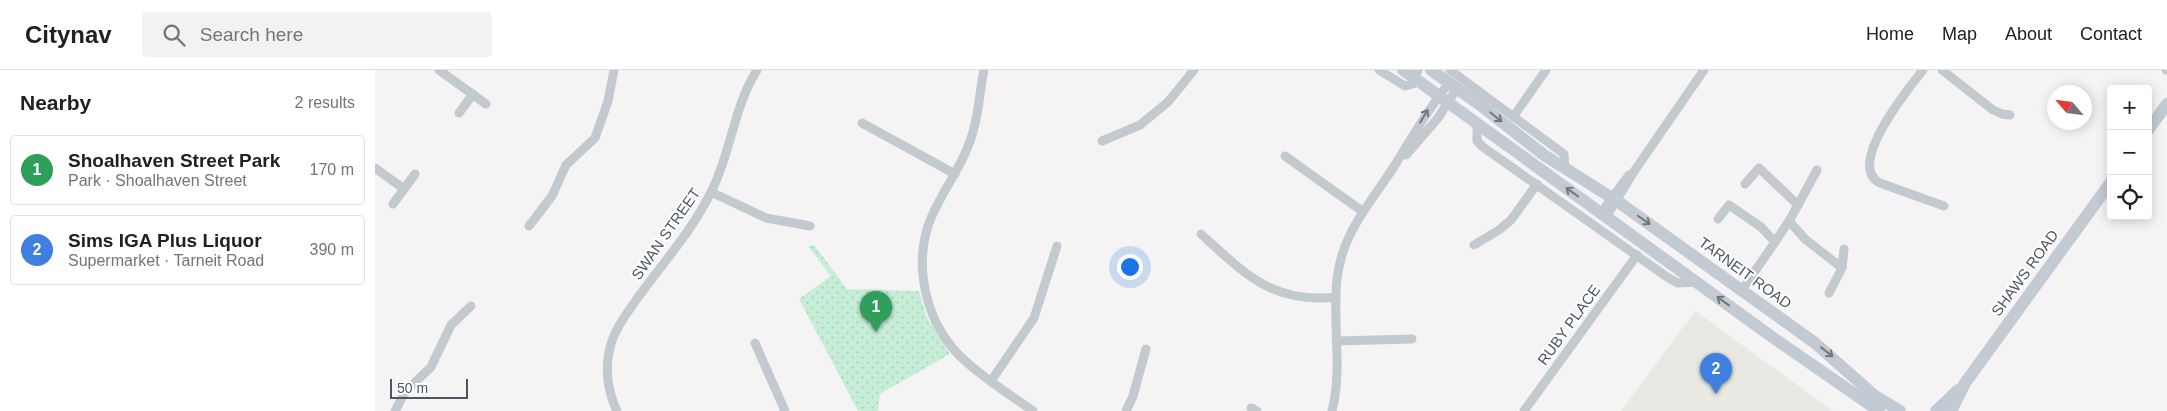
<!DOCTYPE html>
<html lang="en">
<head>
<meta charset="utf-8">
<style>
  body { margin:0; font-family:Helvetica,sans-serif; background:#f2f2f2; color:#202124 }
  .controls { position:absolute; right:15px; top:15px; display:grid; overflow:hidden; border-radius:5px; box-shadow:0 2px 12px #0003 }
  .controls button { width:45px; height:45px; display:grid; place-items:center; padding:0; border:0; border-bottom:1px solid #e0e0e0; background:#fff; color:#202124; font:25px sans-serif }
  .compass { position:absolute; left:1672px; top:15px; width:45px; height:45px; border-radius:50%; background:#fff; box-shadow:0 2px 12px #0003; rotate:298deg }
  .scale { position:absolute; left:15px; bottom:12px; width:78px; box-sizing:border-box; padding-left:5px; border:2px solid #4b565f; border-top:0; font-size:14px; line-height:18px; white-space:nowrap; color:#4b565f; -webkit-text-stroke:4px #fff; paint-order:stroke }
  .you { position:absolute; left:754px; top:196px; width:18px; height:18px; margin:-12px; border:4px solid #fff; border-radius:50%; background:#1a73e8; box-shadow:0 0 0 8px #1a73e833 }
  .badge { display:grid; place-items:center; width:32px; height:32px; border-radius:50%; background:#2874da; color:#fff; font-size:16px; font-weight:700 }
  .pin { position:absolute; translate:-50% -41px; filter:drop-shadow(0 1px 2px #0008) }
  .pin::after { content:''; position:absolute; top:26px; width:18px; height:15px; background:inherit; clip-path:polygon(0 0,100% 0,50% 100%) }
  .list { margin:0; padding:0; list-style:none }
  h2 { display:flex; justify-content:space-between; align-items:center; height:65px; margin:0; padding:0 20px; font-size:21px }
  h2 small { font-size:16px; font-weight:400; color:#757577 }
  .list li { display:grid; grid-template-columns:32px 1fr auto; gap:15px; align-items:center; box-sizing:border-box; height:70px; margin:0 10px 10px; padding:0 10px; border:1px solid #e0e0e0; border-radius:5px }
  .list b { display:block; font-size:19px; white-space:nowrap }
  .list p { margin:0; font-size:16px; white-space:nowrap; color:#757577 }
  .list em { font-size:16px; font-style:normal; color:#757577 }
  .icon { flex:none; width:28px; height:28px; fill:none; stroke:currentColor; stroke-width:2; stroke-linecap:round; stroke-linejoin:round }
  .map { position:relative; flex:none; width:1792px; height:341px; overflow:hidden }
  header { display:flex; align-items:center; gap:30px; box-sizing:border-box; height:70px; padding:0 25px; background:#fff; border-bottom:1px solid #e0e0e0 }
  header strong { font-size:24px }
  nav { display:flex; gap:28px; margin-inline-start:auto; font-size:18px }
  .search { width:350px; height:45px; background:#f2f2f2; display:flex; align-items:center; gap:12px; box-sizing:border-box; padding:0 18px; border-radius:5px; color:#757577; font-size:19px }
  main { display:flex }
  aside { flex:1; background:#fff }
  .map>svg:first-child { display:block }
</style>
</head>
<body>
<header>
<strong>Citynav</strong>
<div class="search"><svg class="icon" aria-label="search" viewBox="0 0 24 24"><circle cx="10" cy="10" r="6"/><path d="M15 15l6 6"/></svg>Search here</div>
<nav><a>Home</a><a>Map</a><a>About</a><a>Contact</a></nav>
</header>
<main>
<aside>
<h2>Nearby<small>2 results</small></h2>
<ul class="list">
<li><span class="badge" style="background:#2e9e5b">1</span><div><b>Shoalhaven Street Park</b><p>Park · Shoalhaven Street</p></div><em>170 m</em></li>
<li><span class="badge" style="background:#3f7fe0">2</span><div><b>Sims IGA Plus Liquor</b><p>Supermarket · Tarneit Road</p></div><em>390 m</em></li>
</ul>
</aside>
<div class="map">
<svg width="1792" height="341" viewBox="0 0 1792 341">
  <defs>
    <pattern id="grass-dots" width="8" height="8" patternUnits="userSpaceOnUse" patternTransform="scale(1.25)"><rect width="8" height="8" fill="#c6eed6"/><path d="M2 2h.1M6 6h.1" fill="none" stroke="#acceba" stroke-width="1.8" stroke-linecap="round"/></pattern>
  </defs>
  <rect width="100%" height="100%" fill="#f5f3f3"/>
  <polygon fill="#eae8e2" points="1320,241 1458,341 1246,341"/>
  <polygon fill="url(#grass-dots)" points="439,175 472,219 544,221 552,248 575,284 505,324 503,341 483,341 424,229 456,206 433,176"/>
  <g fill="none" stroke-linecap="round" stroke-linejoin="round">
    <g stroke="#c2cad0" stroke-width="9">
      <polyline points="64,0 111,34"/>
      <path d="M609,0C604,23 604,48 595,71C585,101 563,126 553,156C539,200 552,253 585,286C606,307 633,323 658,341"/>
      <polyline points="1004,0 1030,16 1038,14 1043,0"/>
      <polyline points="1075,0 1189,84 1190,99"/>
      <path d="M1548,0C1533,19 1470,96 1505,113L1569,136"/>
      <polyline points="1567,0 1618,40 1627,44 1635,45"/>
      <polyline points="1791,0 1792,0"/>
      <polyline points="84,43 98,24"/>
      <polyline points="1138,47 1171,0"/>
      <polyline points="487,53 580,104"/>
      <polyline points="1102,53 1102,71 1108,77 1292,207 1303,213 1321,212"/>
      <polyline points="727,71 765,55 793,32 819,0"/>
      <polyline points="1031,85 1063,48 1082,18"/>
      <polyline points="910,86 987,141"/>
      <polyline points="0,98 29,119"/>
      <polyline points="1370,114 1384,98 1423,135 1414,151"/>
      <polyline points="336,122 391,148 435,156"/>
      <polyline points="18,134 40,104"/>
      <polyline points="1423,135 1442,100"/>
      <polyline points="1226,143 1254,105"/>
      <polyline points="1231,147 1260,100 1329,0"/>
      <polyline points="1343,149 1354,135 1386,157 1400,172 1367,220"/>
      <polyline points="154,156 177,126 191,95 220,68 233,31 239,0"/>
      <path d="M826,164C869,203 897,234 961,227"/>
      <polyline points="1400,172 1414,151 1430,169 1467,198 1454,223"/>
      <polyline points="1099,175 1124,160 1136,150 1162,114"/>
      <polyline points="1467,198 1469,179"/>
      <polyline points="961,271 1037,269"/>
      <polyline points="380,273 410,341"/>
      <polyline points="616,311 659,248 682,176"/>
      <polyline points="876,338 882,341"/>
      <polyline points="20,341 30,322 56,297 76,255 96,236"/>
      <path d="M242,341C231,318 229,292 238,268C244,252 255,239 264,226C289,192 319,158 337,120C356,82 359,36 382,0"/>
      <polyline points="751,341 758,326 771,279"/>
      <path d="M957,341C968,298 957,253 962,209C967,162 996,133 1020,95C1037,67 1053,39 1074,13"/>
      <polyline points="1149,341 1262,185"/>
    </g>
    <g stroke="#c2cbd4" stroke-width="12">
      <polyline points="1028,0 1400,269 1504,341"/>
      <polyline points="1056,0 1104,34 1169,85 1242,131 1440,273 1500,326 1525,341"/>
      <polyline points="1773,60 1792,34"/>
      <polyline points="1561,341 1583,320"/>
      <polyline points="1576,341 1590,313 1736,112"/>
    </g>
  </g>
  <defs><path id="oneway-shaft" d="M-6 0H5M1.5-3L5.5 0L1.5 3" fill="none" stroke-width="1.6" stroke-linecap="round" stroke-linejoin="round" transform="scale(1.25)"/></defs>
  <use stroke="#6f7981" href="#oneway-shaft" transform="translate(1049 46) rotate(-59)"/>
  <g stroke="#6f7982">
    <use href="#oneway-shaft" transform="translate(1121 47) rotate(39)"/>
    <use href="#oneway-shaft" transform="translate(1197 122) rotate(-144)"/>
    <use href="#oneway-shaft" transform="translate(1269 150) rotate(35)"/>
    <use href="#oneway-shaft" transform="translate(1348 231) rotate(-144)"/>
    <use href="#oneway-shaft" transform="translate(1452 282) rotate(38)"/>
  </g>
  <g text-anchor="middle" stroke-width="4" stroke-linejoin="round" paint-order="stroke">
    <g font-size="15" fill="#4b565f" stroke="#fff">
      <text transform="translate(291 164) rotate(-55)" y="5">SWAN STREET</text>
      <text transform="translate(1370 203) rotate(36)" y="5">TARNEIT ROAD</text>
      <text transform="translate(1650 203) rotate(-54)" y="5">SHAWS ROAD</text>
      <text transform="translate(1194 255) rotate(-54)" y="5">RUBY PLACE</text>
    </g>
  </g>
</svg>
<div class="controls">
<button>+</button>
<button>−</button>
<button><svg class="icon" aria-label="locate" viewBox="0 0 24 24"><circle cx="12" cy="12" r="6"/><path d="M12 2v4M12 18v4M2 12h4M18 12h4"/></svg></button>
</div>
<svg class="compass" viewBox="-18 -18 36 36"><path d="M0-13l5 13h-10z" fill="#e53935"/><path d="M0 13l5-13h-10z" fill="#757577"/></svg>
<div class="scale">50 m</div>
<div class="you"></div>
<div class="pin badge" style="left:501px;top:262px;background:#2e9e5b">1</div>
<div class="pin badge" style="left:1341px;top:324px;background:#3f7fe0">2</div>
</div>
</main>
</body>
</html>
